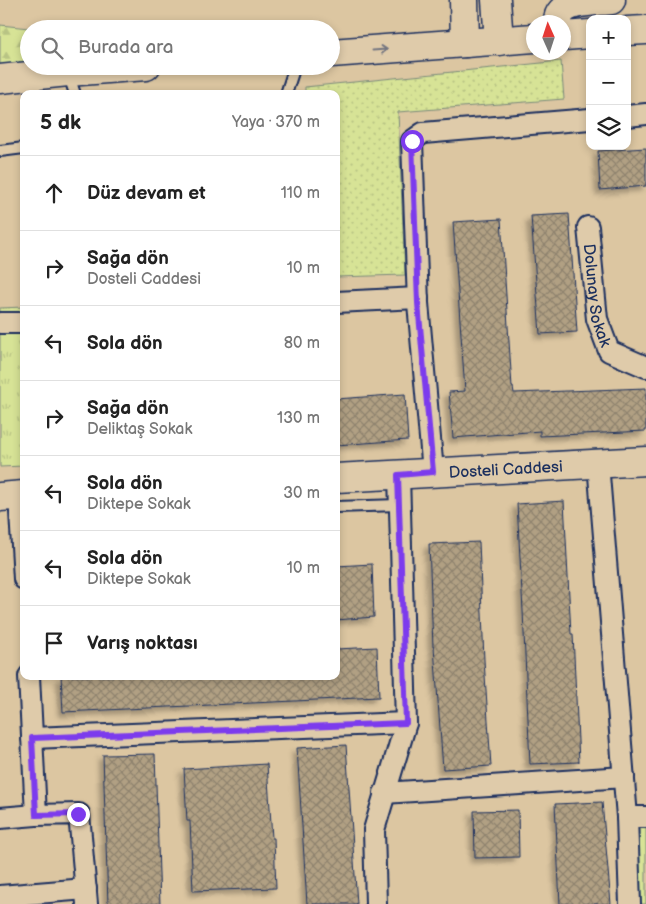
<!DOCTYPE html>
<html lang="tr">
<head>
<meta charset="utf-8">
<style>
  body { margin:0; font-family:"Balsamiq Sans",sans-serif; background:#f2f2f2; color:#222 }
  .controls { position:absolute; right:15px; top:15px; display:grid; overflow:hidden; border-radius:10px; box-shadow:0 2px 8px #0003 }
  .controls button { width:45px; height:45px; display:grid; place-items:center; padding:0; border:0; border-bottom:1px solid #e0e0e0; background:#fff; color:#222; font:25px sans-serif }
  .compass { position:absolute; left:526px; top:15px; width:45px; height:45px; border-radius:50%; background:#fff; box-shadow:0 2px 8px #0003; rotate:357deg }
  .stop { position:absolute; width:15px; height:15px; margin:-11px; border:4px solid #7c3aed; border-radius:50%; background:#fff }
  .stop.end { background:#7c3aed; border-color:#fff; box-shadow:0 1px 5px #0008 }
  .list { margin:0; padding:0; list-style:none }
  h2 { display:flex; justify-content:space-between; align-items:center; height:65px; margin:0; padding:0 20px; font-size:21px }
  h2 small { font-size:16px; font-weight:400; color:#767676 }
  .list li { display:grid; grid-template-columns:32px 1fr auto; gap:15px; align-items:center; box-sizing:border-box; height:75px; padding:0 20px; border-top:1px solid #e0e0e0 }
  .list b { display:block; font-size:19px; white-space:nowrap }
  .list p { margin:0; font-size:16px; white-space:nowrap; color:#767676 }
  .list em { font-size:16px; font-style:normal; color:#767676 }
  .icon { flex:none; width:28px; height:28px; fill:none; stroke:currentColor; stroke-width:2; stroke-linecap:round; stroke-linejoin:round }
  .map { position:relative; flex:none; width:646px; height:904px; overflow:hidden }
  .search { position:absolute; background:#fff; box-shadow:0 2px 8px #0003; left:20px; top:20px; width:320px; height:55px; display:flex; align-items:center; gap:12px; box-sizing:border-box; padding:0 18px; border-radius:28px; color:#767676; font-size:19px }
  .panel { position:absolute; background:#fff; box-shadow:0 2px 8px #0003; left:20px; top:90px; width:320px; height:590px; border-radius:10px }
  .map>svg:first-child { display:block }
</style>
</head>
<body>
<div class="map">
<svg width="646" height="904" viewBox="0 0 646 904">
  <defs>
    <pattern id="grass-dots" width="8" height="8" patternUnits="userSpaceOnUse" patternTransform="scale(1.25)"><rect width="8" height="8" fill="#d7e396"/><path d="M2 2h.1M6 6h.1" fill="none" stroke="#b8c384" stroke-width="1.8" stroke-linecap="round"/></pattern>
    <pattern id="forest-firs" width="22" height="20" patternUnits="userSpaceOnUse" patternTransform="scale(1.25)"><rect width="22" height="20" fill="#d7e396"/><path d="M5 1l3.5 6h-7zM16 11l3.5 6h-7z" fill="#b8c384"/></pattern>
    <pattern id="park-tufts" width="24" height="20" patternUnits="userSpaceOnUse" patternTransform="scale(1.25)"><rect width="24" height="20" fill="#d7e396"/><path d="M3 7l-1-3M5 7V3M7 7l1-3M15 17l-1-3M17 17v-4M19 17l1-3" fill="none" stroke="#b8c384"/></pattern>
    <pattern id="building-cross-hatch" width="8" height="8" patternUnits="userSpaceOnUse" patternTransform="scale(1.25)"><rect width="8" height="8" fill="#b1a083"/><path d="M0 0l8 8M0 8l8-8" fill="none" stroke="#8f836e"/></pattern>
    <filter id="shadow"><feDropShadow dx="-4.5" dy="4.5" stdDeviation="2.5" flood-color="#0004"/></filter>
  </defs>
  <rect width="100%" height="100%" fill="#dcc6a1"/>
  <filter id="ink" filterUnits="userSpaceOnUse"><feTurbulence type="fractalNoise" baseFrequency=".02" numOctaves="2"/><feDisplacementMap in="SourceGraphic" scale="10" xChannelSelector="R" yChannelSelector="G"/><feConvolveMatrix kernelMatrix="1 2 1 2 8 2 1 2 1" color-interpolation-filters="sRGB"/></filter>
  <g filter="url(#ink)">
    <polygon fill="url(#grass-dots)" stroke="#79897a" points="561,61 564,99 398,112 405,275 336,277 336,94 305,94 305,87"/>
    <polygon fill="url(#forest-firs)" stroke="#79897a" points="0,25 29,28 62,29 29,29 29,66 0,72"/>
    <g fill="url(#park-tufts)" stroke="#79897a">
      <polygon points="24,307 24,466 0,467 0,308"/>
      <polygon points="634,826 646,826 646,904 633,904"/>
    </g>
    <g fill="url(#building-cross-hatch)" stroke="#1b2f5e" filter="url(#shadow)">
      <polygon points="646,148 646,186 600,190 598,151"/>
      <polygon points="569,214 577,332 540,334 531,216"/>
      <polygon points="501,219 512,387 513,387 514,393 646,388 646,431 540,436 540,431 453,438 449,392 465,391 453,222"/>
      <polygon points="405,394 408,440 336,445 336,399"/>
      <polygon points="564,501 571,634 573,634 579,762 530,764 523,611 517,504"/>
      <polygon points="479,542 484,660 491,766 443,769 434,647 433,647 429,544"/>
      <polygon points="372,564 374,617 336,620 336,566"/>
      <polygon points="377,647 379,697 63,712 61,676 336,676 336,649"/>
      <polygon points="346,745 357,904 307,904 297,748"/>
      <polygon points="155,754 160,904 108,904 103,755"/>
      <polygon points="267,764 272,838 274,838 276,888 193,891 190,821 187,821 184,769"/>
      <polygon points="602,802 611,904 560,904 555,804"/>
      <polygon points="518,810 519,857 475,858 474,811"/>
    </g>
    <g fill="none" stroke-linecap="round" stroke-linejoin="round">
      <g stroke="#1b2f5e" stroke-width="14">
        <g id="lane">
          <polyline points="68,73 75,94"/>
          <polyline points="286,94 295,66"/>
          <polyline points="0,151 24,148"/>
          <polyline points="336,507 399,505"/>
        </g>
      </g>
      <g stroke="#1b2f5e" stroke-width="24">
        <g id="street">
          <polyline points="627,116 646,114"/>
          <path id="s1" d="M588,227L597,319L609,351L646,367"/>
          <polyline points="336,302 418,298"/>
          <polyline points="0,323 24,323"/>
          <polyline points="598,463 627,817 630,904"/>
          <polyline points="433,472 418,303 412,141 423,133 590,119"/>
          <polyline points="19,495 24,579"/>
          <polyline points="29,676 36,815 79,814 87,904"/>
          <polyline points="32,738 406,723"/>
          <polyline points="384,793 624,777"/>
          <polyline points="627,817 646,817"/>
          <polyline points="0,818 36,815"/>
          <polyline points="0,896 86,889"/>
          <polyline points="376,904 374,830 406,723 399,475"/>
        </g>
      </g>
      <g stroke="#1b2f5e" stroke-width="31">
        <g id="secondary">
          <polyline points="464,0 465,43"/>
          <polyline points="496,0 499,41"/>
          <path id="s2" d="M336,478L646,461"/>
          <polyline points="0,497 24,495"/>
        </g>
      </g>
      <g stroke="#1b2f5e" stroke-width="31">
        <g id="primary">
          <path d="M558,22C557,0 594,2 611,0"/>
          <polyline points="627,31 646,30"/>
          <polyline points="564,36 590,34"/>
          <polyline points="331,53 534,38"/>
          <polyline points="0,79 68,72 146,66"/>
        </g>
      </g>
      <use href="#lane" stroke="#dfcbaa" stroke-width="10"/>
      <use href="#street" stroke="#dfcbaa" stroke-width="20"/>
      <use href="#secondary" stroke="#dfcbaa" stroke-width="28"/>
      <use href="#primary" stroke="#dfcbaa" stroke-width="28"/>
    </g>
    <defs><path id="oneway-shaft" d="M-6 0H5M1.5-3L5.5 0L1.5 3" fill="none" stroke-width="1.6" stroke-linecap="round" stroke-linejoin="round" transform="scale(1.25)"/></defs>
    <use stroke="#737580" href="#oneway-shaft" transform="translate(380 50) rotate(-4)"/>
  </g>
  <g fill="none" stroke-linecap="round" stroke-linejoin="round" filter="url(#ink)">
    <polyline stroke="#7c3aed" stroke-width="6" points="78,814 36,815 32,738 406,723 398,475 433,472 418,303 412,141"/>
  </g>
  <g text-anchor="middle" stroke-width="5" stroke-linejoin="round" paint-order="stroke">
    <g font-size="16" fill="#1b2f5e" stroke="#dfcbaa">
      <text dy="6" stroke="none"><textPath href="#s1" startOffset="69">Dolunay Sokak</textPath></text>
      <text dy="6" stroke="none"><textPath href="#s2" startOffset="170">Dosteli Caddesi</textPath></text>
    </g>
  </g>
</svg>
<div class="controls">
<button>+</button>
<button>−</button>
<button><svg class="icon" aria-label="layers" viewBox="0 0 24 24"><path d="M12 4l9 5-9 5-9-5zM3 14l9 5 9-5"/></svg></button>
</div>
<svg class="compass" viewBox="-18 -18 36 36"><path d="M0-13l5 13h-10z" fill="#e53935"/><path d="M0 13l5-13h-10z" fill="#767676"/></svg>
<div class="stop" style="left:412px;top:141px"></div>
<div class="stop end" style="left:78px;top:814px"></div>
<div class="search"><svg class="icon" aria-label="search" viewBox="0 0 24 24"><circle cx="10" cy="10" r="6"/><path d="M15 15l6 6"/></svg>Burada ara</div>
<section class="panel">
<h2>5 dk<small>Yaya · 370 m</small></h2>
<ul class="list">
<li><svg class="icon" aria-label="ahead" viewBox="0 0 24 24"><path d="M12 20V5M6 11l6-6 6 6"/></svg><div><b>Düz devam et</b></div><em>110 m</em></li>
<li><svg class="icon" aria-label="right" viewBox="0 0 24 24"><path d="M7 20v-9h11M14 6l5 5-5 5"/></svg><div><b>Sağa dön</b><p>Dosteli Caddesi</p></div><em>10 m</em></li>
<li><svg class="icon" aria-label="left" viewBox="0 0 24 24"><path d="M17 20v-9H6M10 6l-5 5 5 5"/></svg><div><b>Sola dön</b></div><em>80 m</em></li>
<li><svg class="icon" aria-label="right" viewBox="0 0 24 24"><path d="M7 20v-9h11M14 6l5 5-5 5"/></svg><div><b>Sağa dön</b><p>Deliktaş Sokak</p></div><em>130 m</em></li>
<li><svg class="icon" aria-label="left" viewBox="0 0 24 24"><path d="M17 20v-9H6M10 6l-5 5 5 5"/></svg><div><b>Sola dön</b><p>Diktepe Sokak</p></div><em>30 m</em></li>
<li><svg class="icon" aria-label="left" viewBox="0 0 24 24"><path d="M17 20v-9H6M10 6l-5 5 5 5"/></svg><div><b>Sola dön</b><p>Diktepe Sokak</p></div><em>10 m</em></li>
<li><svg class="icon" aria-label="arrive" viewBox="0 0 24 24"><path d="M6 21V4h12l-3 4 3 4H6"/></svg><div><b>Varış noktası</b></div></li>
</ul>
</section>
</div>
</body>
</html>
